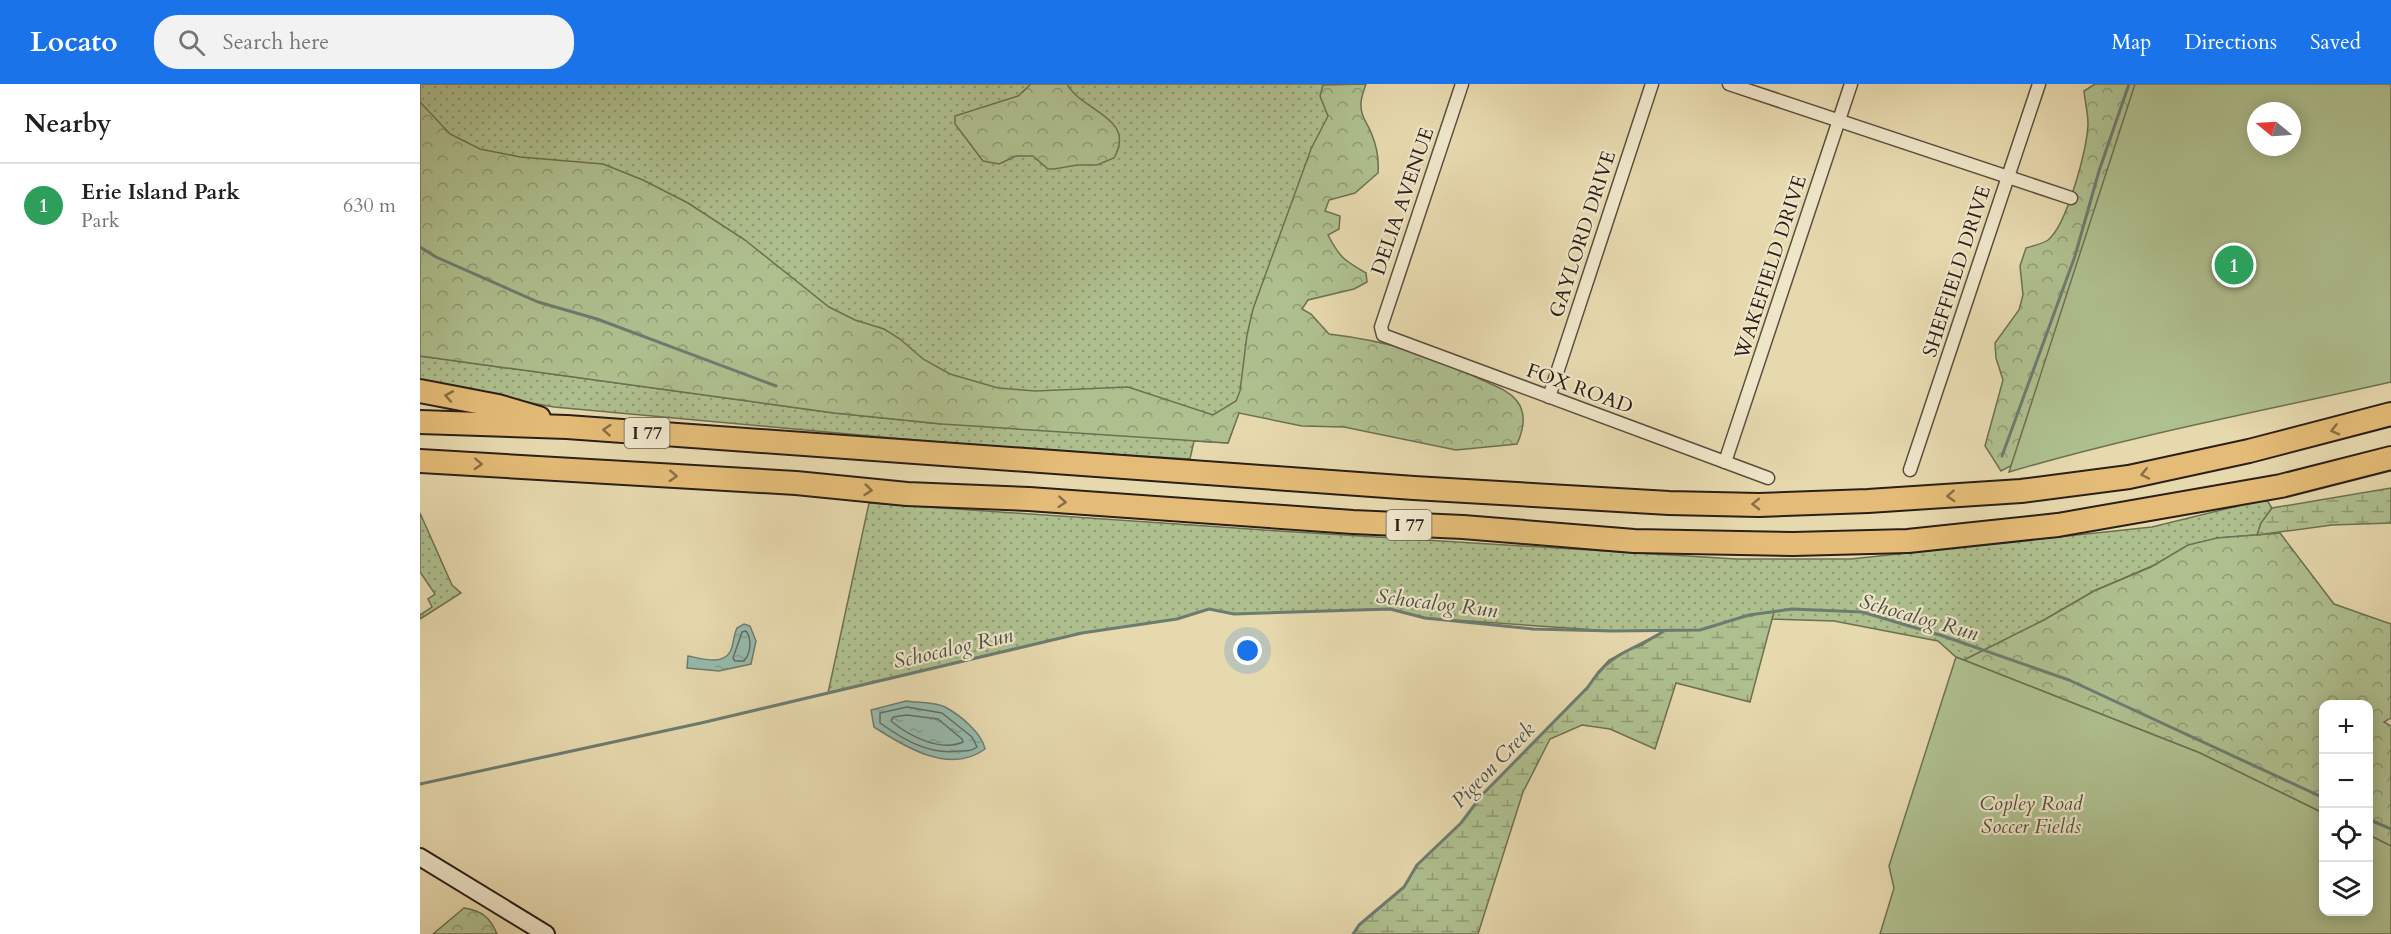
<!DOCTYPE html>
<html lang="en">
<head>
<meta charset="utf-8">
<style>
  body { margin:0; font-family:Cardo,serif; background:#f2f2f2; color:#202124 }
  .controls { position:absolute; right:18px; bottom:18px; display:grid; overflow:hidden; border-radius:12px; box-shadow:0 3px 15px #0003 }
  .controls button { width:54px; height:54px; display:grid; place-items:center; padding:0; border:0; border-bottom:2px solid #e0e0e0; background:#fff; color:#202124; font:30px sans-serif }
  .compass { position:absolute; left:1827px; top:18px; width:54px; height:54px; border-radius:50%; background:#fff; box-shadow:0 3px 15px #0003; rotate:288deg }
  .you { position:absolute; left:828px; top:567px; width:21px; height:21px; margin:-15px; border:4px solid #fff; border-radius:50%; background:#1a73e8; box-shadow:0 0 0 9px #1a73e833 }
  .badge { display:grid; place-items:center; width:39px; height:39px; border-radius:50%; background:#1a73e8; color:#fff; font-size:20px; font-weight:700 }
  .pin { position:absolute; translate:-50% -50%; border:3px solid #fff; box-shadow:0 2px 6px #0006 }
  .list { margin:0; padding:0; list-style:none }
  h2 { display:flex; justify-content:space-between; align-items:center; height:78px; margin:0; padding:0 24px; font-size:26px }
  h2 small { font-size:20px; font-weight:400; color:#757577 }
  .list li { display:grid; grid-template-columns:39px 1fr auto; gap:18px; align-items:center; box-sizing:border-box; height:84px; padding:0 24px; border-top:2px solid #e0e0e0 }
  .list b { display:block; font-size:22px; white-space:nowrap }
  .list p { margin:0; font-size:20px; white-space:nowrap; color:#757577 }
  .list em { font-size:20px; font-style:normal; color:#757577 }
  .icon { flex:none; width:33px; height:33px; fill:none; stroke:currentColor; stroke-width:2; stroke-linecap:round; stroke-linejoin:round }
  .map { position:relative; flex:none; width:1971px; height:850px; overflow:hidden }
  header { display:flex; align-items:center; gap:36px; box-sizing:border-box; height:84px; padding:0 30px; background:#1a73e8; color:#fff }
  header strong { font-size:28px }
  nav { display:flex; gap:33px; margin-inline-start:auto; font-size:21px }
  .search { width:420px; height:54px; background:#f2f2f2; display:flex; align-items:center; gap:15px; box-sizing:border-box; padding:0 21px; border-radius:24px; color:#757577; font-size:22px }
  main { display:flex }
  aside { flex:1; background:#fff }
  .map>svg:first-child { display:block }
</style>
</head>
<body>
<header>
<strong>Locato</strong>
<div class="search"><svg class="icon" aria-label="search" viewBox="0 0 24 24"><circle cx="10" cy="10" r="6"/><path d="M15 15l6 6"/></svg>Search here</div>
<nav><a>Map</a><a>Directions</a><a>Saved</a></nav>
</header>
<main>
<aside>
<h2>Nearby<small></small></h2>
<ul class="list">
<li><span class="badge" style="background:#2e9e5b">1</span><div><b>Erie Island Park</b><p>Park</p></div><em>630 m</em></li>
</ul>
</aside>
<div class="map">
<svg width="1971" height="850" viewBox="0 0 1971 850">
  <defs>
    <pattern id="grass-dots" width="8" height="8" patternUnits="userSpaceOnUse" patternTransform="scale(1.5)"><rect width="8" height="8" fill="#afc08f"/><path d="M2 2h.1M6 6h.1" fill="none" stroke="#8f9b74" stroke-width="1.8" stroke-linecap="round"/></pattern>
    <pattern id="forest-crowns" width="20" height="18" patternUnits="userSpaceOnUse" patternTransform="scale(1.5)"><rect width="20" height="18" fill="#afc08f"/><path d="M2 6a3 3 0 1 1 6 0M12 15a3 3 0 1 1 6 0" fill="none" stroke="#8f9b74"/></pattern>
    <pattern id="wetland-marsh" width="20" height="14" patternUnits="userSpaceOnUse" patternTransform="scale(1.5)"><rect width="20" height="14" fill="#afc08f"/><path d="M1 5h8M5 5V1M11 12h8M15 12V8" fill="none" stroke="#8f9b74"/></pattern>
    <pattern id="water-ripples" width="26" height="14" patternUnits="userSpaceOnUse" patternTransform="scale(1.5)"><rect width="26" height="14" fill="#97baad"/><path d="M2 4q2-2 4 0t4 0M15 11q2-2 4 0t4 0" fill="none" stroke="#829f94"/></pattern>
  </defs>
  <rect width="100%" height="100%" fill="#e7d9ae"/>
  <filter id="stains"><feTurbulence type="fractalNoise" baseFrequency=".00333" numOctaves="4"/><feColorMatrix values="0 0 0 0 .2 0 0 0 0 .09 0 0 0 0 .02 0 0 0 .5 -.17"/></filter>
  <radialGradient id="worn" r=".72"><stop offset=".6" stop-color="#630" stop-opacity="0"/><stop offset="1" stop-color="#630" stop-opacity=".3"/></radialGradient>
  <g fill="url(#grass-dots)" stroke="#6d7053" stroke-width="1.5">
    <polygon points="0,0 933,0 808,359 774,357 770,375 560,362 134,323 0,299 0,272 414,329 522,340 0,60"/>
    <polygon points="1846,415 1852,424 1841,439 1837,451 1797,454 1674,507 1624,536 1544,576 1536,573 1518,557 1414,537 1351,535 1353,528 1329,531 1280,546 1192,547 1005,534 970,525 814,530 789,525 757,535 662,549 408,609 449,419 859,447 1316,475 1431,475 1732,443"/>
    <polygon points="0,429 32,501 41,509 0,535 0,531 12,523 8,515 15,510 0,488"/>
  </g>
  <g fill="url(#forest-crowns)" stroke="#6d7053" stroke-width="1.5">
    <path d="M611,0H647C662,28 717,33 694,74L677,81H657L634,85H628L613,72H596L579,80L563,77L535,40V32L598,12Z"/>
    <path d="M946,0C944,6 941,13 941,19C940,32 948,40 952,51C957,63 959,76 958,89L935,109L909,116L905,127L920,132L919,145L908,151C920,174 924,176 946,189L947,198L934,205L888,216L882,225L891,230L909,250C968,257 1009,270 1062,296C1075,302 1088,306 1097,317C1107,330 1103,347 1097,360L1036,366L924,343L882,342L819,329L808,359L522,340L414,329L0,272V18L30,50L60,65L100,73L183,80L223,96L268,119L325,156L409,223L435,236L464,245L480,255L503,275L530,290L578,304L615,307L708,303L793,331L816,317L820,307L827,251L833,225L891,65L908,32L900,12L903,1Z"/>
    <path d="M1675,0H1728L1619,367L1581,387L1565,362L1583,296L1576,274L1575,259L1599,226L1603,211L1600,182L1606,164C1612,162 1622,160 1628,156C1647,141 1667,65 1668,40C1668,29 1665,18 1664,7Z"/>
    <polygon points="1860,449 1914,520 1971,540 1971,634 1964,638 1971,642 1971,762 1949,751 1948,620 1904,620 1903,729 1780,669 1544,576 1624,536 1674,507 1731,483 1768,461 1797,454"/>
    <path d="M44,824C62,827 70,833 77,850H13Z"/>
  </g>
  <g fill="url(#wetland-marsh)" stroke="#6d7053" stroke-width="1.5">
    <polygon points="1971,404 1971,439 1912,441 1837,451 1841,439 1852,424"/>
    <polygon points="1354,528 1330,618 1256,599 1235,665 1190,645 1162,641 1130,655 1103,708 1058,850 933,850 939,841 984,803 997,781 1041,739 1062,711 1168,603 1178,588 1189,576 1206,567 1222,561 1245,546 1280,546 1329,531"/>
  </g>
  <g fill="#afc08f" stroke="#6d7053" stroke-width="1.5" fill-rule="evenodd">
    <path d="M1715,0H1971V298C1843,327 1714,351 1589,388ZM1836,27H1872V63H1836Z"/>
    <polygon points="1536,573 1780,669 1903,729 1904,828 1948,828 1949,751 1971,762 1971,850 1460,850 1474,804 1469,782"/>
  </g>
  <g fill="url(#water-ripples)" stroke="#6c7c71" stroke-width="1.5">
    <path d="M324,540L330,542L336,557L331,580L299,587L267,584L268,572C280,574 302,582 310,568C314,561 313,552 317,544Z"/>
    <path d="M486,617C498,619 515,618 525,623C540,631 562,649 565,665C530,691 485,663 454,643L451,626Z"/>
  </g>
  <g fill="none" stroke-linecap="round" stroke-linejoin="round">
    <g stroke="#616c62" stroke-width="1.5">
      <path d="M326,547C332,555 331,569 324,577H315L313,574L322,548Z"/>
      <path d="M487,623L522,629L552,653L557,663C552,667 546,667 539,667C509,671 484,656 460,639V629Z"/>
      <path d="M487,631L518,635L542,655L543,658C520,668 489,652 471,637L473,633Z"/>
    </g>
    <g stroke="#6c7c71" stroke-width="3">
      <polyline points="0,163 16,173 118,218 177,235 356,302"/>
      <polyline points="1582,372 1655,172 1679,87 1709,0"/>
      <polyline points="0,700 281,639 662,549 757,535 789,525 814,530 970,525 1005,534 1113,545 1192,547 1280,546 1329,531 1372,525 1442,528 1523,552 1649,596 1904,714"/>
      <polyline points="1948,735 1971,745"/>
      <path d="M933,850L939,841L984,803L997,781L1041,739L1062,711L1168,603C1191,567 1211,568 1244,547"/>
    </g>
    <g stroke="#5a4e3d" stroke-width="15">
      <g id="street">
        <polyline points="1042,0 961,243 963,251 1348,394"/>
        <polyline points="1309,0 1651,114"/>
        <polyline points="1129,313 1232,0"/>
        <polyline points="1305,378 1431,0"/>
        <polyline points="1490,386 1619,0"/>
      </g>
    </g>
    <g stroke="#2b1f17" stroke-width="20">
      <polyline id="secondary" points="0,773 126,850"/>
    </g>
    <g stroke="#2b1f17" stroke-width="26">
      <g id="highway">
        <polyline points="0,307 78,322 119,334"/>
        <polyline points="0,338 147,343 994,404 1249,419 1339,421 1448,417 1601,407 1709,393 1829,367 1971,330"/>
        <polyline points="0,377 376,399 487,410 609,415 933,438 1043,443 1214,457 1373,460 1488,457 1638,441 1861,402 1971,374"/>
      </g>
    </g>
    <use href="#street" stroke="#efe6ca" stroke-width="12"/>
    <use href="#secondary" stroke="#efe6ca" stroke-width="16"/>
    <use href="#highway" stroke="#e4bc77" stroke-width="22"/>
  </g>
  <defs><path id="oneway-chevron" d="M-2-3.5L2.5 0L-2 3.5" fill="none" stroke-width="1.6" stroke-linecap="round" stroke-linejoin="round" transform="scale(1.5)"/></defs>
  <g stroke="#886e47">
    <use href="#oneway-chevron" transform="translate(29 312) rotate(-170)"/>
    <use href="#oneway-chevron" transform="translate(187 346) rotate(-176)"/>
    <use href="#oneway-chevron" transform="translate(1915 346) rotate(166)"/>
    <use href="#oneway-chevron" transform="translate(58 380) rotate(3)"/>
    <use href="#oneway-chevron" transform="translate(1725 390) rotate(168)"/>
    <use href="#oneway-chevron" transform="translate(253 392) rotate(3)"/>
    <use href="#oneway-chevron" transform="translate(448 406) rotate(6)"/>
    <use href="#oneway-chevron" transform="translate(1531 412) rotate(176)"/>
    <use href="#oneway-chevron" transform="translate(642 418) rotate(4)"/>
    <use href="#oneway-chevron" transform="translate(1336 420) rotate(179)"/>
  </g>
  <g text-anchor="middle" stroke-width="4.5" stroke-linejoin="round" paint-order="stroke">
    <g fill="#efe6ca" stroke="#665b4d" stroke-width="1.5">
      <rect x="204.5" y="334" width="45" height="30" rx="4.5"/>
      <rect x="966.5" y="426" width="45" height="30" rx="4.5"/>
    </g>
    <g font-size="18" font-weight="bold" fill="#2b1f17">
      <text x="227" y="355">I 77</text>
      <text x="989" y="447">I 77</text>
    </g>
    <g font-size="20" fill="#2b1f17" stroke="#efe6ca">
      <text transform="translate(982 117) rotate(-71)" y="7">DELIA AVENUE</text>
      <text transform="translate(1162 150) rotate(-72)" y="7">GAYLORD DRIVE</text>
      <text transform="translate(1350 183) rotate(-72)" y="7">WAKEFIELD DRIVE</text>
      <text transform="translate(1536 187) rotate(-72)" y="7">SHEFFIELD DRIVE</text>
      <text transform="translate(1160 304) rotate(20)" y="7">FOX ROAD</text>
    </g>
    <g font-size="20" font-style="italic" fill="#534f3b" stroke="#efe6ca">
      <text x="1611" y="726">Copley Road<tspan x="1611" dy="23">Soccer Fields</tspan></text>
    </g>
    <g font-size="21" font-style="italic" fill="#4b4e44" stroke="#efe6ca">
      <text transform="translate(1017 519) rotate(7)" y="7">Schocalog Run</text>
      <text transform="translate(1499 533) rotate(16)" y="7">Schocalog Run</text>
      <text transform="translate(533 564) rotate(-13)" y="7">Schocalog Run</text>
      <text transform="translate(1073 681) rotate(-46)" y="7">Pigeon Creek</text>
    </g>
  </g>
  <rect width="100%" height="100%" filter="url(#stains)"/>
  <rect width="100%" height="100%" fill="url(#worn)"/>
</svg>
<div class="controls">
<button>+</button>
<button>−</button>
<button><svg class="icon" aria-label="locate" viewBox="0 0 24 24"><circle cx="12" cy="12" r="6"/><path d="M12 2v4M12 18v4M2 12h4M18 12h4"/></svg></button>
<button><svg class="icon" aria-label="layers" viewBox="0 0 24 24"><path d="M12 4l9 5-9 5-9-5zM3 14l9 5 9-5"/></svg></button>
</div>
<svg class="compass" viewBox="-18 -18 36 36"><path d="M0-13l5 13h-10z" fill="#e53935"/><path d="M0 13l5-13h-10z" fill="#757577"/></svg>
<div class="you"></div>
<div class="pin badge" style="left:1814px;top:181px;background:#2e9e5b">1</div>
</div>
</main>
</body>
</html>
